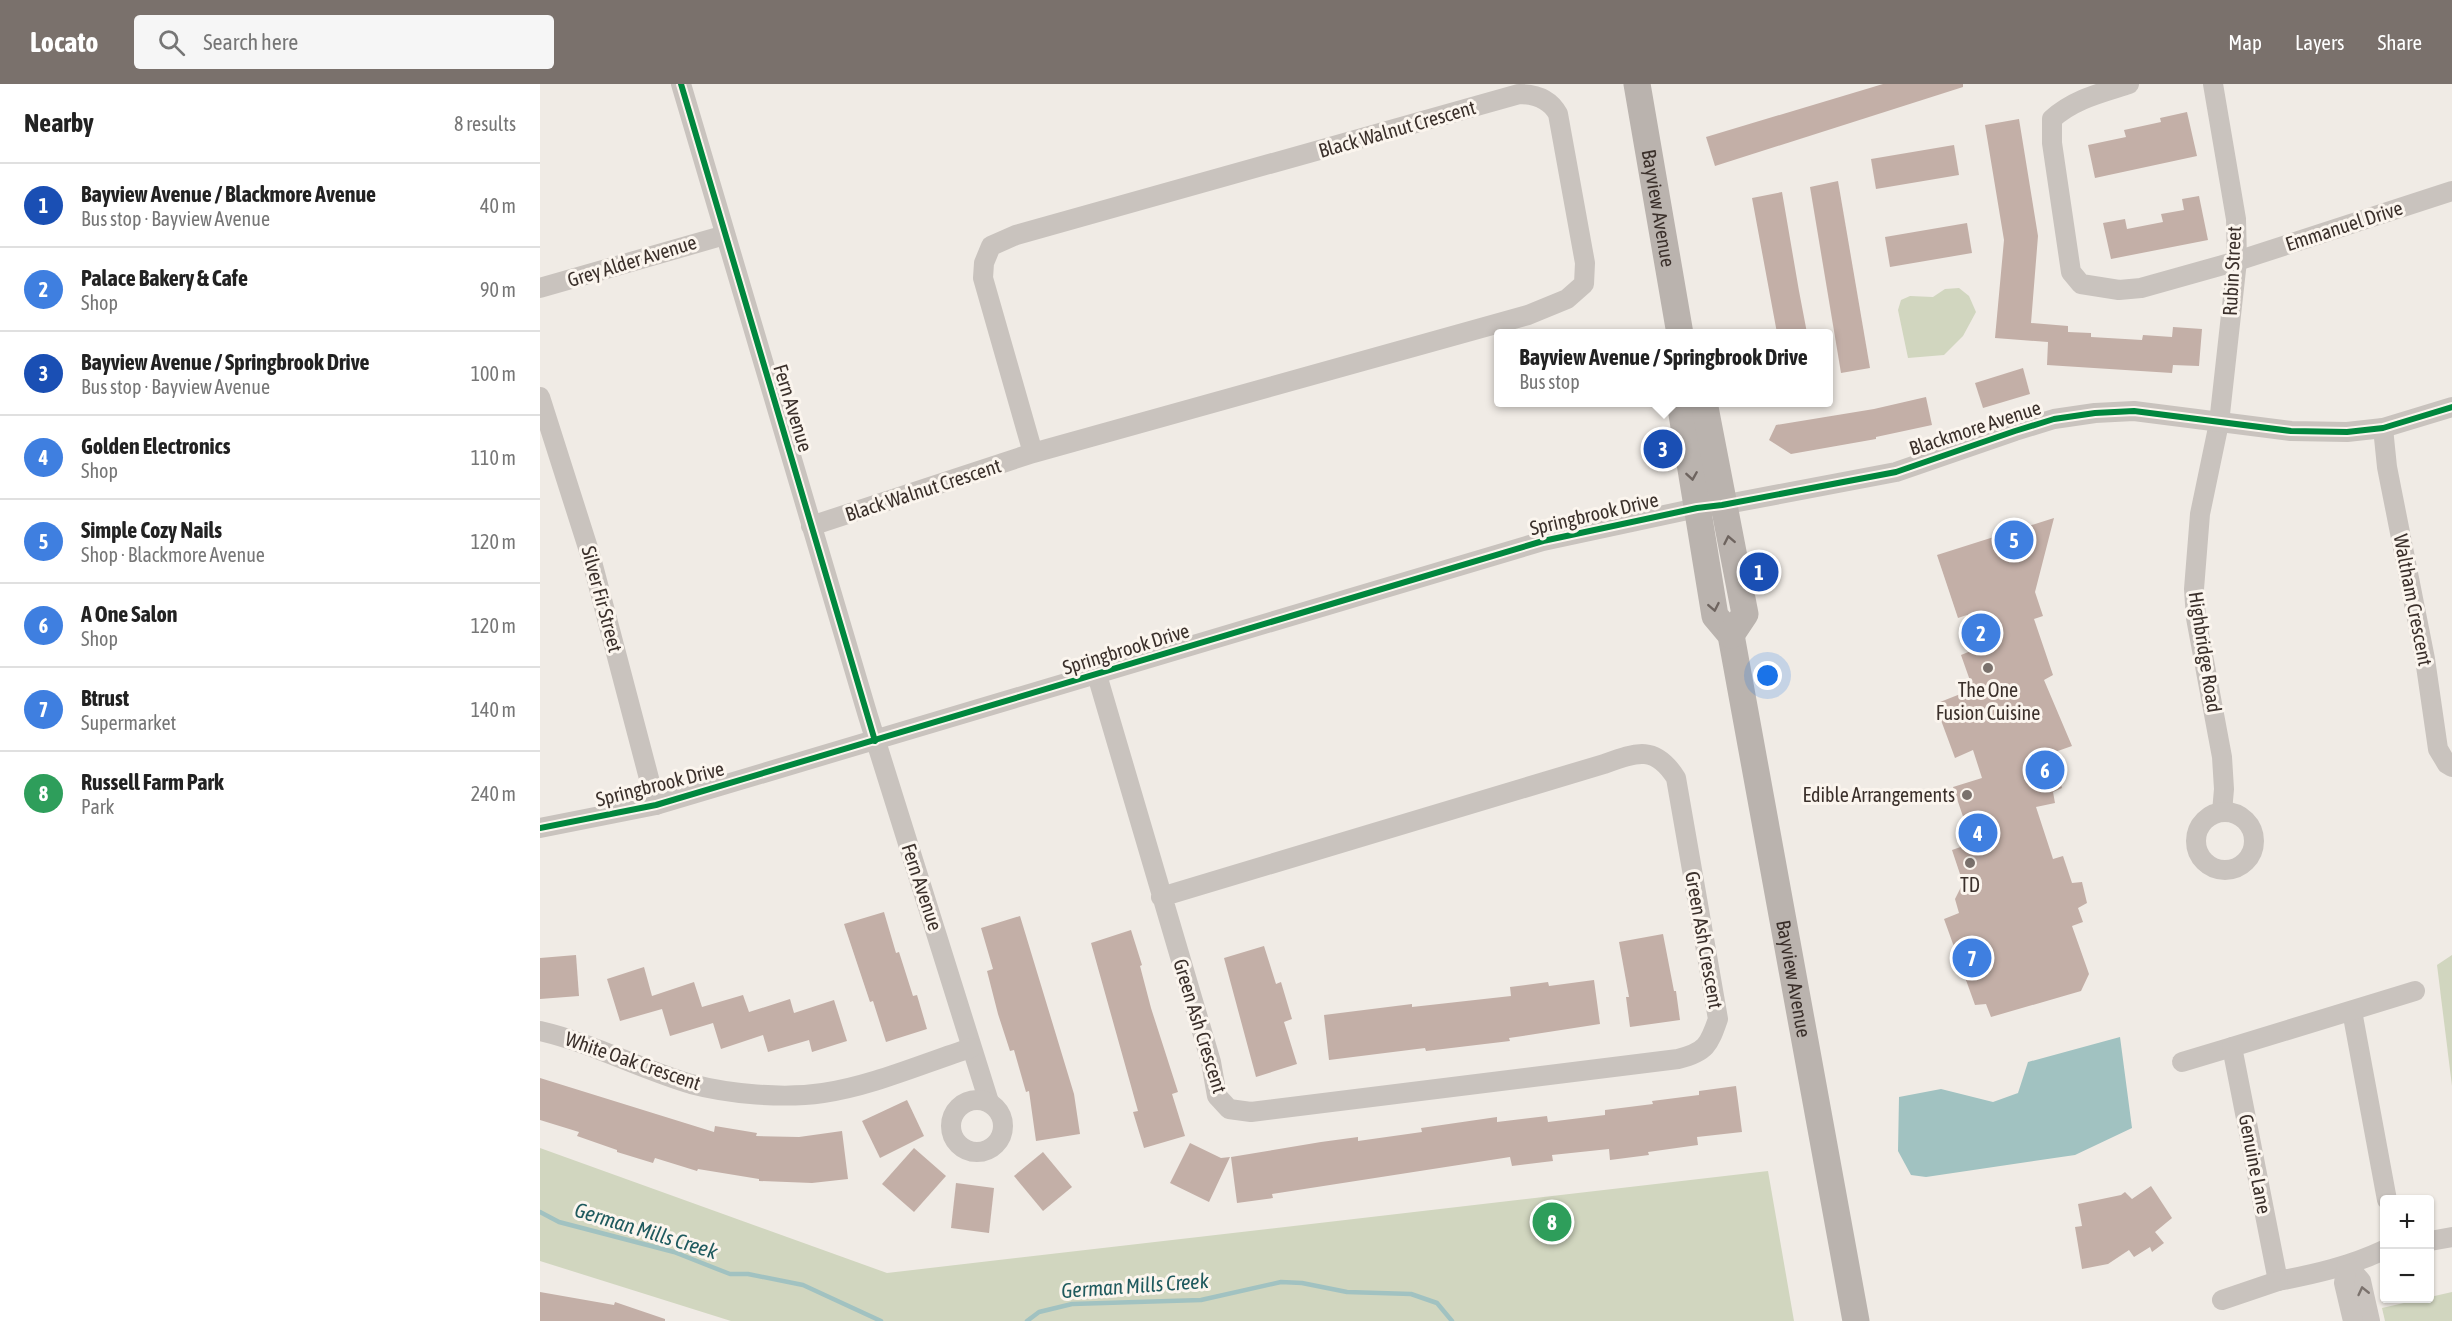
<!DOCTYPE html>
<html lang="en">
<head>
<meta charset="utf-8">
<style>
  body { margin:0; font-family:"Asap Condensed",sans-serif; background:#f6f6f6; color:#222 }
  .controls { position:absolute; right:18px; bottom:18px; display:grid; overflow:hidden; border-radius:6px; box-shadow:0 2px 4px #0004 }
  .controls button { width:54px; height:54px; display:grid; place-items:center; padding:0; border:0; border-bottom:2px solid #e0e0e0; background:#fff; color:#222; font:30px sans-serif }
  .you { position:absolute; left:1228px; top:592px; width:21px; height:21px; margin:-15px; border:4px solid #fff; border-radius:50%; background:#1a73e8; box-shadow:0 0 0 9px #1a73e833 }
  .badge { display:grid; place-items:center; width:39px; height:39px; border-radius:50%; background:#7a716c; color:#fff; font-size:20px; font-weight:700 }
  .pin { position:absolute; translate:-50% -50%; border:3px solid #fff; box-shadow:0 2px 6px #0006 }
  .popup { position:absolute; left:954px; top:245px; width:339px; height:78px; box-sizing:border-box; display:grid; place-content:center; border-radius:6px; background:#fff; filter:drop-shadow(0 2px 4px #0005); font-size:20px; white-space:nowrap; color:#767676 }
  .popup b { font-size:22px; color:#222 }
  .popup::after { content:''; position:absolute; left:50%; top:100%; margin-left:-12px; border:12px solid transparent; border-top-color:#fff }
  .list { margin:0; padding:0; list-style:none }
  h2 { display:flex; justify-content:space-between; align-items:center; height:78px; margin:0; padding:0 24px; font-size:26px }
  h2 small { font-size:20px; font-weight:400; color:#767676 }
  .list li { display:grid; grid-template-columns:39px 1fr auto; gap:18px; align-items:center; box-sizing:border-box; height:84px; padding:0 24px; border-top:2px solid #e0e0e0 }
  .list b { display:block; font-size:22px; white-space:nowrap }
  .list p { margin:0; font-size:20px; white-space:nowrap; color:#767676 }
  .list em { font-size:20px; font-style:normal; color:#767676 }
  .icon { flex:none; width:33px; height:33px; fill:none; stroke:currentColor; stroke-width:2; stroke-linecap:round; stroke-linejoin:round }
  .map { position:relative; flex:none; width:1912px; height:1237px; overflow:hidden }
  header { display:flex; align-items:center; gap:36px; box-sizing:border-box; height:84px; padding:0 30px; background:#7a716c; color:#fff }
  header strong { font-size:28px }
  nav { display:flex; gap:33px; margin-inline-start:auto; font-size:21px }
  .search { width:420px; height:54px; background:#f6f6f6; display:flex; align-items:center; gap:15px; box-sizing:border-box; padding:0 21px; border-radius:6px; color:#767676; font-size:22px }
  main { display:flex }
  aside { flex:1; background:#fff }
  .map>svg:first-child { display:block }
</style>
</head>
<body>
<header>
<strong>Locato</strong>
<div class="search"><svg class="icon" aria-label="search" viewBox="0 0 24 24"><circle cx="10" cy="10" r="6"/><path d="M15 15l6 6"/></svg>Search here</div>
<nav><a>Map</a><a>Layers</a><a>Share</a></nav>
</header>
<main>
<aside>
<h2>Nearby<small>8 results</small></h2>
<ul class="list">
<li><span class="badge" style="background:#1a4fb4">1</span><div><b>Bayview Avenue / Blackmore Avenue</b><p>Bus stop · Bayview Avenue</p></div><em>40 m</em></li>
<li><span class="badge" style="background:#3f7fe0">2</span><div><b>Palace Bakery &amp; Cafe</b><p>Shop</p></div><em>90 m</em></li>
<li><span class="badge" style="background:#1a4fb4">3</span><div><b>Bayview Avenue / Springbrook Drive</b><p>Bus stop · Bayview Avenue</p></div><em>100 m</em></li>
<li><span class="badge" style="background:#3f7fe0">4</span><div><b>Golden Electronics</b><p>Shop</p></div><em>110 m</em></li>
<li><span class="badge" style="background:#3f7fe0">5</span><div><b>Simple Cozy Nails</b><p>Shop · Blackmore Avenue</p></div><em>120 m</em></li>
<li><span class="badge" style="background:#3f7fe0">6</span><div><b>A One Salon</b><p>Shop</p></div><em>120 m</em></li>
<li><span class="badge" style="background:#3f7fe0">7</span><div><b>Btrust</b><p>Supermarket</p></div><em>140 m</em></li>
<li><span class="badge" style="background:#2e9e5b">8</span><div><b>Russell Farm Park</b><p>Park</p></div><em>240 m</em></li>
</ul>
</aside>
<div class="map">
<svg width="1912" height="1237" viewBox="0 0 1912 1237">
  <rect width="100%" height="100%" fill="#f0ebe5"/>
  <g fill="#d1d6bf">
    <polygon points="1419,204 1429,212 1436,228 1423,252 1404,271 1368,274 1358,226 1361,216 1370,212 1393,213 1405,205"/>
    <polygon points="1912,871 1912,1002 1897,881"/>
    <polygon points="0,1064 347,1189 1228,1087 1254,1237 191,1237 0,1177"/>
    <polygon points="1912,1208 1912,1237 1845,1237 1842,1224"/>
  </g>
  <polygon fill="#a1c2c1" points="1580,953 1592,1044 1535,1071 1386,1093 1371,1091 1358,1067 1359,1013 1401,1005 1453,1018 1478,1009 1488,978"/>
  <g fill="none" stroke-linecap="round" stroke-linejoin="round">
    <g stroke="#a1c2c1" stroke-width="4.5">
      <polyline points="0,1128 19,1138 134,1168 190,1190 208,1190 263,1201 341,1237"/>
      <polyline points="487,1237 499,1228 532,1220 661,1216 741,1198 762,1199 807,1208 871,1210 897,1219 912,1237"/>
    </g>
  </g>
  <g fill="#c3afa7">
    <polygon points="1343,0 1423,0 1423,3 1175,82 1166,53"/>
    <polygon points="1647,28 1657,72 1555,94 1548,61 1586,53 1584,46 1621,38 1620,34"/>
    <polygon points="1479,35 1498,152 1491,239 1528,242 1528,248 1551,249 1551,253 1602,256 1603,251 1632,253 1633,243 1662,245 1659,282 1633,281 1632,289 1507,281 1508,258 1455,254 1464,156 1445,41"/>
    <polygon points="1414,61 1419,91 1336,105 1331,75"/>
    <polygon points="1298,97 1330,284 1301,289 1270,103"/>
    <polygon points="1242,108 1259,207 1267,249 1237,249 1212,114"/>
    <polygon points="1659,112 1668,156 1571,175 1563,139 1585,135 1587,145 1623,138 1621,130 1644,126 1642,115"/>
    <polygon points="1427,139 1432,169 1350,183 1345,153"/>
    <polygon points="1483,284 1490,310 1443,324 1435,299"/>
    <polygon points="1386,313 1392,341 1336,353 1336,355 1251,370 1229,356 1236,341 1334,325"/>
    <polygon points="1514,434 1495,508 1503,532 1494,535 1513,591 1504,596 1532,662 1512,669 1522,704 1513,708 1515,719 1496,723 1513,775 1523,772 1532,799 1542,798 1547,819 1538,824 1543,838 1532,842 1549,890 1541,907 1451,933 1446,920 1435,921 1404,835 1419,829 1415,815 1423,799 1412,766 1432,759 1413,703 1442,694 1433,666 1415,674 1395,620 1433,605 1421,571 1438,564 1427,531 1418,534 1397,471"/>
    <polygon points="344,828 356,869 359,868 373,912 377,911 387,945 346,958 333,917 330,918 304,840"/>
    <polygon points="480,832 534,1010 540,1050 496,1057 489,1007 486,1008 474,966 470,967 458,930 447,887 453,885 441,844"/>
    <polygon points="591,846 602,881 600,882 611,924 638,1008 632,1010 645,1052 604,1064 593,1028 598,1027 551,859"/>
    <polygon points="1123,850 1134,907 1136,907 1140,936 1090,943 1086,913 1089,913 1079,858"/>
    <polygon points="724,862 736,900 741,898 752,935 744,938 757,980 716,993 684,874"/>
    <polygon points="36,871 39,912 0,915 0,874"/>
    <polygon points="104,883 112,912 154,898 162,923 203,911 209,928 250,915 254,929 294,916 307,957 272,968 269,956 228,968 223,951 181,965 173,939 130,952 122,925 80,937 67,895"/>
    <polygon points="1054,896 1060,940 969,954 970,957 886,967 885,964 789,976 784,931 872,920 872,923 971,912 970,903 1008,898 1009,902"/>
    <polygon points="0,994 174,1048 175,1042 217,1049 216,1052 259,1053 302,1047 308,1095 272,1099 219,1097 219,1095 158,1085 157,1087 115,1074 113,1079 77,1068 77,1066 37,1052 39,1048 0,1036"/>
    <polygon points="1196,1002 1202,1048 1157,1053 1158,1061 1108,1068 1109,1071 1070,1076 1069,1065 1012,1071 1013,1077 972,1082 970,1073 732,1110 733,1114 697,1119 691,1073 781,1058 818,1053 818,1057 882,1048 881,1044 957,1033 957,1038 1007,1032 1008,1038 1065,1031 1065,1026 1113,1020 1112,1017 1159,1011 1159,1007"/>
    <polygon points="367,1016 384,1052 340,1074 322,1037"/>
    <polygon points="650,1059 681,1074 690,1073 669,1118 630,1099"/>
    <polygon points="374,1064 406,1092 374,1128 342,1100"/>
    <polygon points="503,1068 532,1103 503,1127 474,1092"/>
    <polygon points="416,1099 454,1104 449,1149 411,1144"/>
    <polygon points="1611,1102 1632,1134 1615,1148 1624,1159 1612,1168 1610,1163 1594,1173 1589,1166 1568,1180 1542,1185 1535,1143 1542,1142 1538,1120 1581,1111 1585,1108 1592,1115"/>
    <polygon points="0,1208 74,1221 75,1218 125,1235 125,1237 0,1237"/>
  </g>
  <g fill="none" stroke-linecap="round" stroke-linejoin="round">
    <g stroke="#c9c3be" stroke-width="20">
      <polyline points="141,0 328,632 449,1018"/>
      <path d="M1589,0C1561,9 1534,15 1512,35V59L1531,188L1541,200L1579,206L1601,204L1697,177L1912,107"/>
      <polyline points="1673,0 1696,135 1697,177 1679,339 1660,430 1654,505 1656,534 1682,673 1684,705 1682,728"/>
      <polyline points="0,204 185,151"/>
      <polyline points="0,313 50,470 116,721"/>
      <polyline points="1843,344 1847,383 1885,575 1898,665 1907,680 1912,683"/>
      <path d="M271,442L493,369L988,231L1027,215L1044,200L1045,179L1018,30C1010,15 996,10 979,10L476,151L451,162L444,179L443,194L493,369"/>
      <path d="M557,591L671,978L677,1012L689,1025L711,1028L1138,975C1166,968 1169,961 1178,935L1136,694C1115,661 1097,668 1064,680L621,813"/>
      <circle cx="1685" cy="757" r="29"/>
      <polyline points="0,744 116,721 1003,457 1157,424 1182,421 1356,388 1475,347 1514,335 1555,329 1594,327 1751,347 1807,348 1843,344 1912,323"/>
      <polyline points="1812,927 1847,1116"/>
      <path d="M0,947C52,959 100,985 151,1000C189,1010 243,1015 283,1009C332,1002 384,979 431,964"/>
      <polyline points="1642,978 1692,963"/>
      <circle cx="437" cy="1042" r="26"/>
      <polyline points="1890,1157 1912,1153"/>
      <path d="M1844,1166C1810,1182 1775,1190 1738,1197L1692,963L1875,907"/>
      <polyline points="1807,1181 1821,1197 1830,1237"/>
      <polyline points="1807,1181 1804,1199 1813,1237"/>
      <polyline points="1682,1216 1738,1197"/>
    </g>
    <g stroke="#bab3ae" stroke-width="27">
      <path id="s1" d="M1097,0L1140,250"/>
      <path id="s2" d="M1140,318L1175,532L1191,551L1316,1237"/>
      <polyline points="1164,318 1205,530 1191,551"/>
    </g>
    <g stroke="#fbf5ee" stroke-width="10">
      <g id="cycleway">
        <polyline points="141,0 335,657"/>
        <polyline points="0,744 116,721 1003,457 1157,424 1182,421 1356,388 1475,347 1514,335 1555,329 1594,327 1751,347 1807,348 1843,344 1912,323"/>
      </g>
    </g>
    <use href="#cycleway" stroke="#00873e" stroke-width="6"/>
  </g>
  <defs><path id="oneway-chevron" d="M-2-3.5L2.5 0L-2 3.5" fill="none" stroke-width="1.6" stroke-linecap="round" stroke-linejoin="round" transform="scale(1.5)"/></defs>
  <g stroke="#6e645f">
    <use href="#oneway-chevron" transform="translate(1152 392) rotate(81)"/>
    <use href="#oneway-chevron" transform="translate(1189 456) rotate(-101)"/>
    <use href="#oneway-chevron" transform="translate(1174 523) rotate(79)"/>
  </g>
  <use stroke="#7b726d" href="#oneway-chevron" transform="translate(1823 1207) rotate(-103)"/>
  <g fill="#7a716c" stroke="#fbf5ee" stroke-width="2">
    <circle cx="1448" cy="584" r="6"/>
    <circle cx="1427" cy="711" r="6"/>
    <circle cx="1430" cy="779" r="6"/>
  </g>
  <g text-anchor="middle" stroke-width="6" stroke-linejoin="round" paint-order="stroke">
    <g font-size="20" fill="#3b302b" stroke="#fbf5ee">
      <text transform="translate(857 45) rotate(-16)" y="7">Black Walnut Crescent</text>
      <text dy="7" stroke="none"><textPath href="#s1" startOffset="126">Bayview Avenue</textPath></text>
      <text transform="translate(1804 142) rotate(-18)" y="7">Emmanuel Drive</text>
      <text transform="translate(92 177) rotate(-17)" y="7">Grey Alder Avenue</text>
      <text transform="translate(1692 187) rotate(-87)" y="7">Rubin Street</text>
      <text transform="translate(253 324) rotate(73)" y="7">Fern Avenue</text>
      <text transform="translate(1435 344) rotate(-18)" y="7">Blackmore Avenue</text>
      <text transform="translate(383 406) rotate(-18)" y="7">Black Walnut Crescent</text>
      <text transform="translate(1054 430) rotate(-13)" y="7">Springbrook Drive</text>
      <text transform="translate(62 515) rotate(75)" y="7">Silver Fir Street</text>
      <text transform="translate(1873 516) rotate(79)" y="7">Waltham Crescent</text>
      <text transform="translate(586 565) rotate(-17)" y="7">Springbrook Drive</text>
      <text transform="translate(1665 568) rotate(81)" y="7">Highbridge Road</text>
      <text transform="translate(120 700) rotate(-14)" y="7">Springbrook Drive</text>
      <text transform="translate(382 803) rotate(72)" y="7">Fern Avenue</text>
      <text transform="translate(1164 856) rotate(80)" y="7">Green Ash Crescent</text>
      <text dy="7" stroke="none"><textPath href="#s2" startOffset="591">Bayview Avenue</textPath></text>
      <text transform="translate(660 942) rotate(73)" y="7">Green Ash Crescent</text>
      <text transform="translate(93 977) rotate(19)" y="7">White Oak Crescent</text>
      <text transform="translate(1715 1080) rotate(79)" y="7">Genuine Lane</text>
    </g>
    <g font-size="20" fill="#3b302b" stroke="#fbf5ee">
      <text x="1448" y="613">The One<tspan x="1448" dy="23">Fusion Cuisine</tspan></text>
      <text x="1415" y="718" text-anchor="end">Edible Arrangements</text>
      <text x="1430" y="808">TD</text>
    </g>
    <g font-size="21" font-style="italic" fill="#1f5a5e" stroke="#fbf5ee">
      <text transform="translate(106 1147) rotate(17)" y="7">German Mills Creek</text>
      <text transform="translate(595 1202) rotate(-4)" y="7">German Mills Creek</text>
    </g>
  </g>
</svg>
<div class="controls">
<button>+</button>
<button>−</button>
</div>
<div class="you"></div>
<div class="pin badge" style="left:1219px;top:488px;background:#1a4fb4">1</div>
<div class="pin badge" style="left:1441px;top:549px;background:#3f7fe0">2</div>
<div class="pin badge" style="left:1123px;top:365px;background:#1a4fb4">3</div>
<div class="popup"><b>Bayview Avenue / Springbrook Drive</b>Bus stop</div>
<div class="pin badge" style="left:1438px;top:749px;background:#3f7fe0">4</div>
<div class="pin badge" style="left:1474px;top:456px;background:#3f7fe0">5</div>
<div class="pin badge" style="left:1505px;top:686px;background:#3f7fe0">6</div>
<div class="pin badge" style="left:1432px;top:874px;background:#3f7fe0">7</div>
<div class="pin badge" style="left:1012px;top:1138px;background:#2e9e5b">8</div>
</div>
</main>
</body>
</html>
